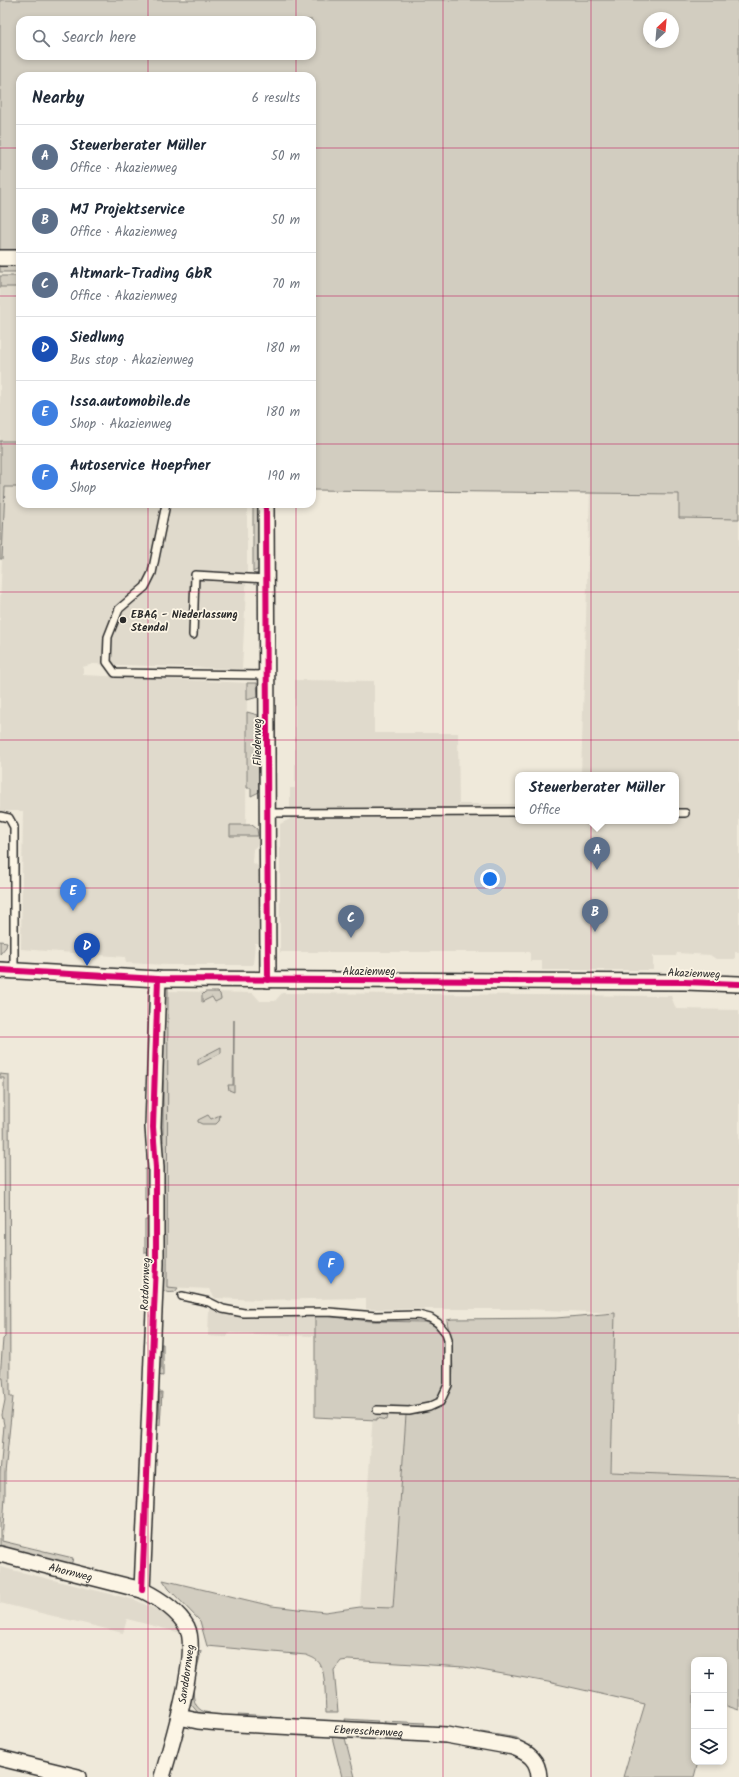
<!DOCTYPE html>
<html lang="en">
<head>
<meta charset="utf-8">
<style>
  body { margin:0; font-family:Kalam,sans-serif; background:#f2f2f3; color:#1f2937 }
  .controls { position:absolute; right:12px; bottom:12px; display:grid; overflow:hidden; border-radius:8px; box-shadow:0 2px 6px #0003 }
  .controls button { width:36px; height:36px; display:grid; place-items:center; padding:0; border:0; border-bottom:1px solid #e0e1e3; background:#fff; color:#1f2937; font:20px sans-serif }
  .compass { position:absolute; left:643px; top:12px; width:36px; height:36px; border-radius:50%; background:#fff; box-shadow:0 2px 6px #0003; rotate:26deg }
  .you { position:absolute; left:490px; top:879px; width:14px; height:14px; margin:-10px; border:3px solid #fff; border-radius:50%; background:#1a73e8; box-shadow:0 0 0 6px #1a73e833 }
  .badge { display:grid; place-items:center; width:26px; height:26px; border-radius:50%; background:#0f766e; color:#fff; font-size:13px; font-weight:700 }
  .pin { position:absolute; translate:-50% -33px; filter:drop-shadow(0 1px 2px #0008) }
  .pin::after { content:''; position:absolute; top:21px; width:14px; height:12px; background:inherit; clip-path:polygon(0 0,100% 0,50% 100%) }
  .popup { position:absolute; left:515px; top:772px; width:164px; height:52px; box-sizing:border-box; display:grid; place-content:center; border-radius:8px; background:#fff; filter:drop-shadow(0 1px 3px #0005); font-size:13px; white-space:nowrap; color:#747a83 }
  .popup b { font-size:15px; color:#1f2937 }
  .popup::after { content:''; position:absolute; left:50%; top:100%; margin-left:-8px; border:8px solid transparent; border-top-color:#fff }
  .list { margin:0; padding:0; list-style:none }
  h2 { display:flex; justify-content:space-between; align-items:center; height:52px; margin:0; padding:0 16px; font-size:17px }
  h2 small { font-size:13px; font-weight:400; color:#747a83 }
  .list li { display:grid; grid-template-columns:26px 1fr auto; gap:12px; align-items:center; box-sizing:border-box; height:64px; padding:0 16px; border-top:1px solid #e0e1e3 }
  .list b { display:block; font-size:15px; white-space:nowrap }
  .list p { margin:0; font-size:13px; white-space:nowrap; color:#747a83 }
  .list em { font-size:13px; font-style:normal; color:#747a83 }
  .icon { flex:none; width:22px; height:22px; fill:none; stroke:currentColor; stroke-width:2; stroke-linecap:round; stroke-linejoin:round }
  .map { position:relative; flex:none; width:739px; height:1777px; overflow:hidden }
  .search { position:absolute; background:#fff; box-shadow:0 2px 6px #0003; left:16px; top:16px; width:300px; height:44px; display:flex; align-items:center; gap:10px; box-sizing:border-box; padding:0 14px; border-radius:12px; color:#747a83; font-size:15px }
  .panel { position:absolute; background:#fff; box-shadow:0 2px 6px #0003; left:16px; top:72px; width:300px; height:436px; border-radius:12px }
  .map>svg:first-child { display:block }
</style>
</head>
<body>
<div class="map">
<svg width="739" height="1777" viewBox="0 0 739 1777">
  <rect width="100%" height="100%" fill="#efe9da"/>
  <filter id="ink" filterUnits="userSpaceOnUse"><feTurbulence type="fractalNoise" baseFrequency=".025" numOctaves="2"/><feDisplacementMap in="SourceGraphic" scale="8" xChannelSelector="R" yChannelSelector="G"/><feConvolveMatrix kernelMatrix="1 2 1 2 8 2 1 2 1" color-interpolation-filters="sRGB"/></filter>
  <g filter="url(#ink)">
    <g fill="#e0dacc">
      <rect x="0" y="287" width="20" height="154"/>
      <polygon points="5,487 20,487 20,504 247,504 247,569 242,669 93,664 83,667 83,675 247,683 246,825 230,825 230,836 258,836 258,845 253,849 252,862 258,866 258,943 255,943 253,965 168,965 126,963 125,957 21,949 23,811 0,811 0,605"/>
      <polygon points="590,493 679,494 679,518 739,519 739,952 735,952 735,959 716,959 710,955 677,953 676,956 653,956 653,970 542,970 542,961 530,961 530,952 280,952 280,824 290,819 290,788 295,788 295,680 374,681 374,733 458,733 459,804 518,804 518,821 676,821 676,775 581,775"/>
      <polygon points="168,991 253,993 260,1001 275,1001 282,993 671,996 676,1009 739,1010 739,1477 611,1472 615,1313 524,1309 366,1309 366,1298 258,1300 215,1298 209,1289 167,1287"/>
      <polygon points="209,1309 240,1315 315,1315 315,1336 227,1333 227,1337 208,1336"/>
      <polygon points="373,1413 406,1415 393,1608 360,1607"/>
      <polygon points="0,1567 135,1600 164,1613 177,1625 181,1633 127,1619 123,1633 0,1603"/>
    </g>
    <g fill="#d2cdc0" stroke="#7e7c76" fill-rule="evenodd">
      <path d="M0,0H739V519L679,518V494L312,490V76H20V250H0ZM649,18H673V42H649ZM20,20H312V56H20Z"/>
      <rect x="0" y="266" width="20" height="6"/>
      <rect x="0" y="276" width="20" height="11"/>
      <polygon points="0,441 20,441 20,487 5,487 2,559 0,559"/>
      <polygon points="253,504 259,504 259,569 253,572"/>
      <polygon points="247,683 257,683 258,697 247,700"/>
      <polygon points="247,712 258,715 259,792 251,796 251,788 247,788"/>
      <polygon points="230,825 252,825 257,829 258,836 230,836"/>
      <polygon points="0,941 7,942 6,947 0,954"/>
      <path d="M166,988H168L167,1287L178,1288L175,1292C169,1293 164,1293 161,1287L158,1146L163,1142V1080L159,1076L162,1064L164,1038L159,1033L165,990Z"/>
      <polygon points="205,992 218,992 220,994 221,999 215,1002 212,997 202,1002 202,995"/>
      <polygon points="234,1020 234,1092 229,1090 228,1085 233,1085"/>
      <polygon points="221,1047 221,1053 198,1065 198,1059"/>
      <polygon points="0,1074 9,1075 10,1397 13,1397 5,1473 5,1497 2,1541 73,1558 71,1566 0,1549 0,1474 4,1425 2,1415 5,1400 3,1378 0,1377 3,1339 5,1337 5,1330 4,1078 0,1078"/>
      <polygon points="208,1115 211,1119 220,1115 219,1121 216,1124 202,1124 198,1122 198,1120"/>
      <polygon points="145,1169 152,1169 152,1177 148,1177 148,1201 145,1201"/>
      <polygon points="145,1220 148,1220 148,1245 152,1245 150,1253 145,1253"/>
      <polygon points="145,1272 148,1273 147,1304 145,1305"/>
      <path d="M615,1313L611,1472L739,1477V1710L724,1705V1660H694V1762H698L694,1777H623L645,1704L548,1682L464,1667L348,1660L341,1661L334,1670L338,1712H326C325,1700 326,1673 320,1664C317,1659 311,1657 306,1655L207,1646L200,1621L169,1589L163,1580L272,1606L325,1612L360,1607L393,1608L406,1415C459,1413 455,1377 450,1335C450,1330 447,1326 447,1320L452,1319L556,1318Z"/>
      <polygon points="315,1315 370,1321 425,1322 432,1324 443,1336 445,1385 437,1398 431,1403 423,1405 405,1407 376,1406 375,1412 388,1415 387,1420 377,1418 377,1420 315,1417"/>
      <polygon points="161,1344 163,1344 163,1376 158,1375 156,1369 161,1369"/>
      <polygon points="160,1392 162,1392 160,1425 157,1425 154,1418 159,1418"/>
      <path d="M201,1651C198,1670 181,1710 210,1713V1716L200,1715L190,1703L196,1653Z"/>
      <polygon points="238,1714 271,1716 269,1720 240,1718"/>
      <polygon points="345,1719 378,1721 375,1725 346,1723"/>
      <polygon points="384,1721 425,1723 423,1727 386,1725"/>
      <polygon points="481,1732 517,1738 520,1740 518,1742 483,1736"/>
      <polygon points="332,1737 345,1738 355,1777 342,1777"/>
    </g>
    <g fill="none" stroke-linecap="round" stroke-linejoin="round">
      <g stroke="#2b2b2b" stroke-width="10">
        <g id="lane">
          <polyline points="166,504 152,573 145,587 119,609 108,637 107,662 115,673 267,675"/>
          <polyline points="193,635 195,575 267,579"/>
          <polyline points="267,813 518,812"/>
          <polyline points="676,813 685,813"/>
          <polyline points="0,816 9,818 14,827 14,970"/>
          <polyline points="182,1296 209,1302 223,1309 244,1313 329,1312 376,1316 418,1315 430,1318 438,1323 446,1333 448,1339 448,1385 440,1402 429,1407 409,1411 377,1410"/>
        </g>
      </g>
      <g stroke="#2b2b2b" stroke-width="18">
        <g id="street">
          <polyline points="0,258 20,258"/>
          <polyline points="266,504 268,980"/>
          <polyline points="0,970 158,979 685,982 739,984"/>
          <path id="s1" d="M0,1554L142,1590C158,1598 178,1611 187,1627C200,1653 171,1747 162,1777"/>
          <polyline points="142,1590 156,1264 156,1168 153,1127 158,979"/>
          <path id="s2" d="M179,1717L198,1721L220,1723L446,1735L513,1747C529,1753 538,1760 539,1777"/>
          <polyline points="0,1758 78,1777"/>
        </g>
      </g>
      <use href="#lane" stroke="#fcf5e5" stroke-width="7"/>
      <use href="#street" stroke="#fcf5e5" stroke-width="15"/>
      <g stroke="#fcf5e5" stroke-width="8">
        <g id="cycleway">
          <polyline points="266,504 268,980"/>
          <polyline points="0,970 158,979 685,982 739,984"/>
          <polyline points="142,1590 156,1264 156,1168 153,1127 158,979"/>
        </g>
      </g>
      <use href="#cycleway" stroke="#d6006c" stroke-width="6"/>
    </g>
  </g>
  <path fill="none" stroke="#c2185b" stroke-width="1" stroke-opacity="0.55" d="M148,0V20M296,0V20M443,0V1777M591,0V1777M148,56V76M296,56V76M0,148H20M312,148H739M0,296H20M312,296H739M0,444H20M312,444H739M148,504V1777M296,504V1777M0,592H739M0,740H739M0,888H739M0,1037H739M0,1185H739M0,1333H739M0,1481H739M0,1629H739"/>
  <circle fill="#2b2b2b" stroke="#fcf5e5" stroke-width="1.5" cx="123" cy="620" r="4"/>
  <g text-anchor="middle" stroke-width="3.5" stroke-linejoin="round" paint-order="stroke">
    <g font-size="11" font-weight="bold" fill="#2b2b2b" stroke="#fcf5e5" text-anchor="start">
      <text x="131" y="618">EBAG - Niederlassung<tspan x="131" dy="13">Stendal</tspan></text>
    </g>
    <g font-size="11" fill="#2b2b2b" stroke="#fcf5e5">
      <text transform="translate(257 742) rotate(-90)" y="4">Fliederweg</text>
      <text x="369" y="975">Akazienweg</text>
      <text transform="translate(694 973) rotate(2)" y="4">Akazienweg</text>
      <text transform="translate(145 1284) rotate(-88)" y="4">Rotdornweg</text>
      <text dy="4" stroke="none"><textPath href="#s1" startOffset="73">Ahornweg</textPath></text>
      <text transform="translate(186 1674) rotate(-82)" y="4">Sanddornweg</text>
      <text dy="4" stroke="none"><textPath href="#s2" startOffset="190">Ebereschenweg</textPath></text>
    </g>
  </g>
</svg>
<div class="controls">
<button>+</button>
<button>−</button>
<button><svg class="icon" aria-label="layers" viewBox="0 0 24 24"><path d="M12 4l9 5-9 5-9-5zM3 14l9 5 9-5"/></svg></button>
</div>
<svg class="compass" viewBox="-18 -18 36 36"><path d="M0-13l5 13h-10z" fill="#e53935"/><path d="M0 13l5-13h-10z" fill="#747a83"/></svg>
<div class="you"></div>
<div class="pin badge" style="left:597px;top:870px;background:#5c6f8a">A</div>
<div class="popup"><b>Steuerberater Müller</b>Office</div>
<div class="pin badge" style="left:595px;top:932px;background:#5c6f8a">B</div>
<div class="pin badge" style="left:351px;top:938px;background:#5c6f8a">C</div>
<div class="pin badge" style="left:87px;top:966px;background:#1a4fb4">D</div>
<div class="pin badge" style="left:73px;top:911px;background:#3f7fe0">E</div>
<div class="pin badge" style="left:331px;top:1284px;background:#3f7fe0">F</div>
<div class="search"><svg class="icon" aria-label="search" viewBox="0 0 24 24"><circle cx="10" cy="10" r="6"/><path d="M15 15l6 6"/></svg>Search here</div>
<section class="panel">
<h2>Nearby<small>6 results</small></h2>
<ul class="list">
<li><span class="badge" style="background:#5c6f8a">A</span><div><b>Steuerberater Müller</b><p>Office · Akazienweg</p></div><em>50 m</em></li>
<li><span class="badge" style="background:#5c6f8a">B</span><div><b>MJ Projektservice</b><p>Office · Akazienweg</p></div><em>50 m</em></li>
<li><span class="badge" style="background:#5c6f8a">C</span><div><b>Altmark-Trading GbR</b><p>Office · Akazienweg</p></div><em>70 m</em></li>
<li><span class="badge" style="background:#1a4fb4">D</span><div><b>Siedlung</b><p>Bus stop · Akazienweg</p></div><em>180 m</em></li>
<li><span class="badge" style="background:#3f7fe0">E</span><div><b>Issa.automobile.de</b><p>Shop · Akazienweg</p></div><em>180 m</em></li>
<li><span class="badge" style="background:#3f7fe0">F</span><div><b>Autoservice Hoepfner</b><p>Shop</p></div><em>190 m</em></li>
</ul>
</section>
</div>
</body>
</html>
